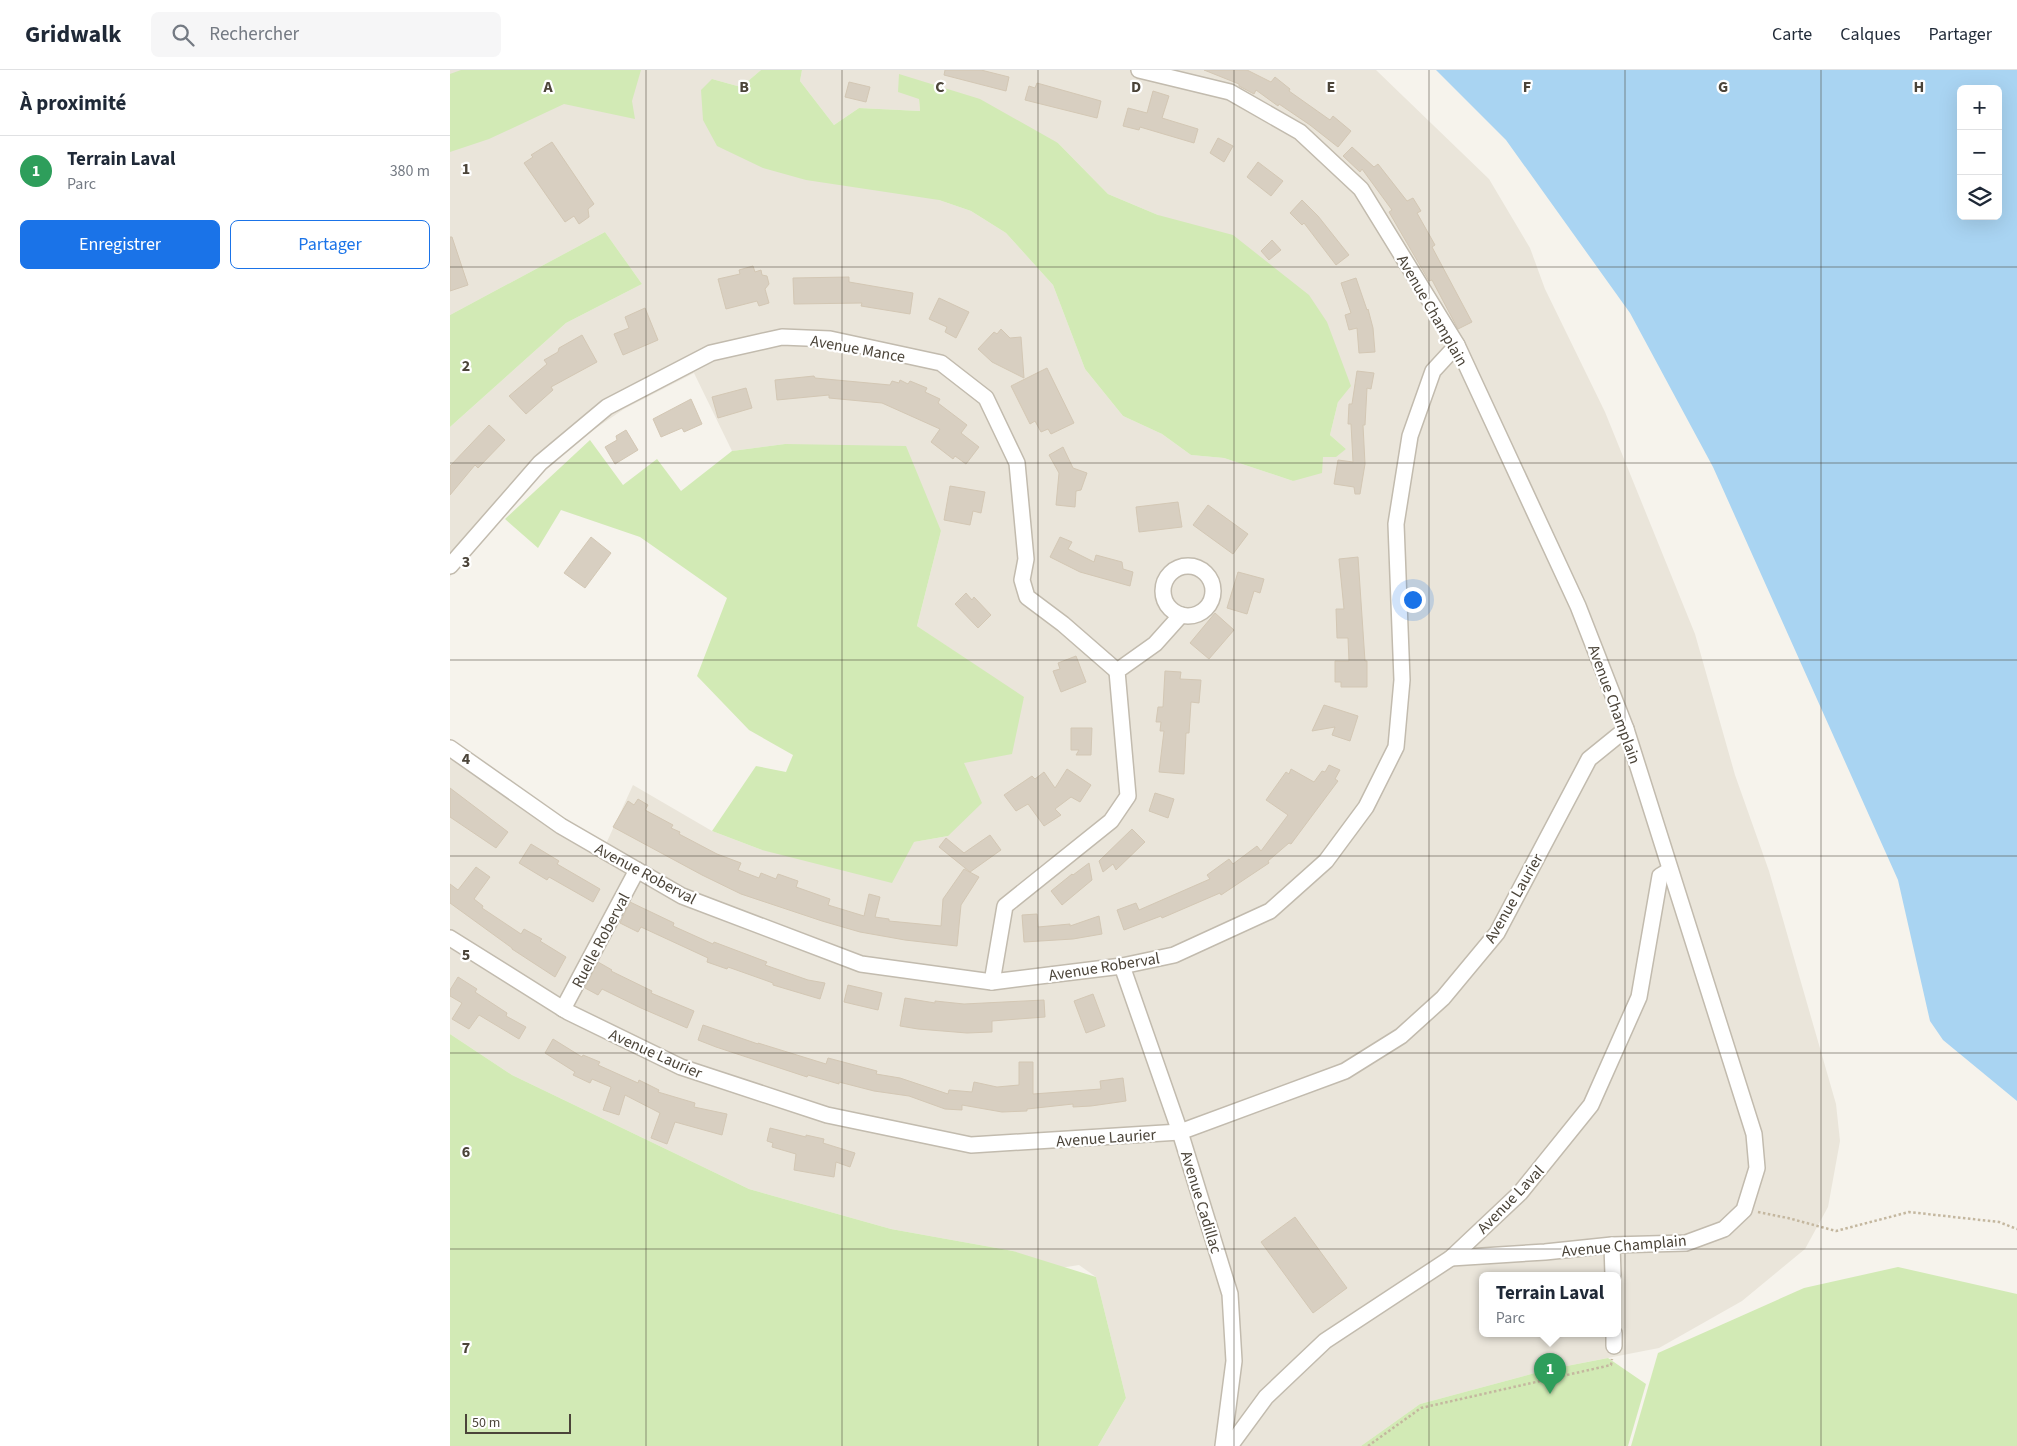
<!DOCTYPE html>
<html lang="fr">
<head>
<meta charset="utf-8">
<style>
  body { margin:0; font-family:"Source Sans 3",sans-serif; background:#f6f6f7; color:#1f2937 }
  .controls { position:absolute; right:15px; top:15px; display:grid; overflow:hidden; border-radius:8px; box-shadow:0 5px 20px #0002 }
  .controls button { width:45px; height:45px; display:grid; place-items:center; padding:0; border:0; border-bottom:1px solid #e0e1e3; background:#fff; color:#1f2937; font:25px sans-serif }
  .scale { position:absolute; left:15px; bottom:12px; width:106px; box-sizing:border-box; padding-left:5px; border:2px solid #4b4439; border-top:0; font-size:14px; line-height:18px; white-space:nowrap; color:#4b4439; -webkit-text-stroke:4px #fff; paint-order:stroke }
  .you { position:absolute; left:962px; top:529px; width:18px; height:18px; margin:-12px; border:4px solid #fff; border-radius:50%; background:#1a73e8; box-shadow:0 0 0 8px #1a73e833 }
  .badge { display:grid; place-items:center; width:32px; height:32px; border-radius:50%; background:#1a73e8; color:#fff; font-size:16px; font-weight:700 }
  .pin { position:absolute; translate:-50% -41px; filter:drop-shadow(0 1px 2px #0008) }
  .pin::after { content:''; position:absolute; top:26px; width:18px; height:15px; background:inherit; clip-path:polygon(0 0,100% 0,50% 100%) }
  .popup { position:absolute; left:1029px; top:1202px; width:142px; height:65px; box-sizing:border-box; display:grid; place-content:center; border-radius:8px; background:#fff; filter:drop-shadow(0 1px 4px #0005); font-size:16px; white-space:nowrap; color:#747a83 }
  .popup b { font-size:19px; color:#1f2937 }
  .popup::after { content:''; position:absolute; left:50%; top:100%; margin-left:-10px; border:10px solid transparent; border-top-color:#fff }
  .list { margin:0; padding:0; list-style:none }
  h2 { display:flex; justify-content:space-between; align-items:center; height:65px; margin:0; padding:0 20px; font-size:21px }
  h2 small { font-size:16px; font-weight:400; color:#747a83 }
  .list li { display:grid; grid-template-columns:32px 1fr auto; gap:15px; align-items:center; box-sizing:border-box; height:70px; padding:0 20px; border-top:1px solid #e0e1e3 }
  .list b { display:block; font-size:19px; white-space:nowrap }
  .list p { margin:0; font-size:16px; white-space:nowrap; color:#747a83 }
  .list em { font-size:16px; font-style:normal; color:#747a83 }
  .actions { display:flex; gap:10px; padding:15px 20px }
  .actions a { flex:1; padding:11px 0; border:1px solid #1a73e8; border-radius:8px; text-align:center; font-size:18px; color:#1a73e8 }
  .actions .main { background:#1a73e8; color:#fff }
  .icon { flex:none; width:28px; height:28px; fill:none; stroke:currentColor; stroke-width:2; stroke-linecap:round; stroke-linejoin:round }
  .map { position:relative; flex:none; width:1567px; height:1376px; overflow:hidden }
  header { display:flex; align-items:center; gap:30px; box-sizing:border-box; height:70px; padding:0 25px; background:#fff; border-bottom:1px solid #e0e1e3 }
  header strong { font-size:24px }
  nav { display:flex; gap:28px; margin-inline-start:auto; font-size:18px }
  .search { width:350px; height:45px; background:#f6f6f7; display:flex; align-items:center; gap:12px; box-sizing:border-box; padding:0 18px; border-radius:8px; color:#747a83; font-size:19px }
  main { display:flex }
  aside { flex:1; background:#fff }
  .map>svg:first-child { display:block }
</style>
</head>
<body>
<header>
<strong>Gridwalk</strong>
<div class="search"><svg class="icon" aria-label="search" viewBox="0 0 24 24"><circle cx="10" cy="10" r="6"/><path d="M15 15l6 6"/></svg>Rechercher</div>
<nav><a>Carte</a><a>Calques</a><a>Partager</a></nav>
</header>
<main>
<aside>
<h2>À proximité<small></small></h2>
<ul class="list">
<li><span class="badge" style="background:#2e9e5b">1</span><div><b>Terrain Laval</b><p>Parc</p></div><em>380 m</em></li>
</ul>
<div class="actions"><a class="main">Enregistrer</a><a>Partager</a></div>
</aside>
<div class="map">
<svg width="1567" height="1376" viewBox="0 0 1567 1376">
  <rect width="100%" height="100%" fill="#f6f3ec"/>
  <path fill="#eae5da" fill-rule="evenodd" d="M0,0H311L291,17L262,9L489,130L521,141L556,163L603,215L635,299L673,346L712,364L741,385L774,388L843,411L873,387L896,379L880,365L888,332L708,145L658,124L608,73L469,29L470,41L409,38L384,55L350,11L352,0H926L1039,109L1080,178L1095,219L1155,342L1245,564L1285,705L1319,801L1386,1034L1390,1071L1378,1137L1355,1179L1292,1231L1209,1278L1096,1300L970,1334L911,1376H648L676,1328L646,1207L629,1195L604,1199L563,1181L441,1159L299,1119L62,1005L0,964V681L14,694L149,789L183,715L262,761L312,780L464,772L498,766L514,693L574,628L467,556L491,461L335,374L282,381L244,303L174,339L99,390L33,463L0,507V357L116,253L192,214L155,162L0,245ZM1032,1205H1168V1263H1032Z"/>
  <g fill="#d2eab5">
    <polygon points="11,0 191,0 182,31 185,49 114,34 39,69 0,82 0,4"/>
    <polygon points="311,0 352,0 350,11 384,55 409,38 470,41 469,29 448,22 449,4 530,29 608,73 658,124 708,145 783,165 859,225 877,252 901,316 888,332 880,365 896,379 886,387 873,387 872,403 843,411 774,388 741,385 712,364 673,346 635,299 603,215 556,163 521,141 489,130 356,110 313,98 267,76 253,50 251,20 262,9 291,17"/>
    <polygon points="155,162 192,214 116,253 0,357 0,245"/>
    <polygon points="140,370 173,415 207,389 231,421 282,381 335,374 456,376 491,461 467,556 574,627 562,684 514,693 532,733 498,766 464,772 442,813 312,780 262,761 306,696 336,702 343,685 299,660 247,606 277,528 190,467 111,440 88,478 55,449"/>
    <polygon points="0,964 62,1005 299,1119 441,1159 563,1181 646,1207 676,1328 648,1376 0,1376"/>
    <polygon points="1448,1197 1567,1224 1567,1376 1181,1376 1208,1283 1354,1218"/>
    <polygon points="1158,1288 1196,1314 1178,1376 911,1376 970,1334 1096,1300"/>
  </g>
  <path fill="#a9d4f2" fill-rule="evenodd" d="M986,0H1567V1031L1493,970L1480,951L1448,810L1263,397L1180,243L1056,70ZM1511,19H1548V146H1511Z"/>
  <g fill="#d8cfc1" stroke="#d3c7b4">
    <polygon points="495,0 531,0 559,7 556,21 494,5"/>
    <polygon points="754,0 797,0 821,12 825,7 840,19 839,21 880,50 883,46 901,61 888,77 860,55 829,34 828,36 806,20 804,24 789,16 789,14"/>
    <polygon points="399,12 420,17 416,32 395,27"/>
    <polygon points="587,13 651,31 647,48 575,30 579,16 585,18"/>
    <polygon points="703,21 719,26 712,48 748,59 744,73 690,57 689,60 673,56 678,38 697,43"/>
    <polygon points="768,68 783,76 774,92 760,83"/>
    <polygon points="102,72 144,134 138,139 139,147 129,154 124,146 115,152 74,93 83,87 81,85"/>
    <polygon points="902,77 924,97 928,94 957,131 963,128 971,141 967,143 985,175 982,177 1022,252 1008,259 982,210 979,211 939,142 942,140 912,99 910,102 893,86"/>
    <polygon points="808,92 833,111 821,126 797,107"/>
    <polygon points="852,130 868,146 899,185 886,195 854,153 852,155 840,143"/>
    <polygon points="0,167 2,167 18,215 0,221"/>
    <polygon points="822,170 831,180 819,190 811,181"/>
    <polygon points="303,196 305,202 311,200 312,205 317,206 319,214 315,219 319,233 309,236 307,231 276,239 268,209 290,204 289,200"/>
    <polygon points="399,207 399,212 463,223 460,244 411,236 412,233 344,234 343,208"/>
    <polygon points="906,208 917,240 918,239 923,258 925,282 909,283 907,258 899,260 895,245 901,243 891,213"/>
    <polygon points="489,228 519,242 506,268 495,262 497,257 479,249"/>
    <polygon points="195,238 208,270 173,285 164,264 179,258 175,247"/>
    <polygon points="551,259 560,268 571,267 574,308 542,292 528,279 544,262 547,264"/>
    <polygon points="132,265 147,292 101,317 103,320 76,344 59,326 97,294 94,290 108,282 109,278"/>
    <polygon points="597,298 624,353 601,364 598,359 591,362 585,351 580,354 561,316"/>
    <polygon points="907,301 924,303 921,319 917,318 915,355 913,355 915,394 910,424 905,424 904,417 884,414 888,390 903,392 901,354 898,354 899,334 902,334"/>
    <polygon points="364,306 365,308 440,315 442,311 449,313 450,310 458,314 460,311 477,318 475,322 490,329 488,333 517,355 511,363 529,377 516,394 505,386 503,389 481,372 490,359 432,333 379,328 379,325 327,330 325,310"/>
    <polygon points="296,318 302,338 268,348 262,327"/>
    <polygon points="241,329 252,354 234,362 232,358 211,367 203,349"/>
    <polygon points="39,355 55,370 28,398 25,395 0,425 0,396"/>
    <polygon points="176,360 188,380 165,394 155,377 167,370 166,366"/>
    <polygon points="613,377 623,398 637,403 631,420 626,421 625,437 606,435 609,403 599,385"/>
    <polygon points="500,416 535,422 531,443 523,441 520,455 494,450"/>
    <polygon points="728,432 732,457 689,462 686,437"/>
    <polygon points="758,435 798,464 783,484 743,455"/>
    <polygon points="141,467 161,483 135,518 114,503"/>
    <polygon points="610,467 622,472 618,479 644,492 646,485 672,492 673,499 683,502 680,516 630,502 600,487"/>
    <polygon points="908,487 915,591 917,591 917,617 891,617 891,612 885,612 885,591 899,591 898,568 887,568 886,539 894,539 889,489"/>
    <polygon points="788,502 814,509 810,523 804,521 797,544 777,538"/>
    <polygon points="516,523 522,530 524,527 541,545 528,558 505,534"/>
    <polygon points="765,543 784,560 759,589 740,573"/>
    <polygon points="626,586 636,612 611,622 603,601 610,599 608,593"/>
    <polygon points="715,601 731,602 730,609 751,610 749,633 741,632 739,663 736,663 734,704 709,702 714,661 710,661 711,652 706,652 708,637 713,637"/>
    <polygon points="874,635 908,646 900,671 882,665 885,657 862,661"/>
    <polygon points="621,658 642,658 641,685 626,685 629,680 621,680"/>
    <polygon points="879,695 890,700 885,709 888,711 841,774 839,773 818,791 819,793 771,825 770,823 712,848 711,846 674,860 667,840 686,833 689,840 760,809 757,805 779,789 783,794 807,776 811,781 838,745 816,730 836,702 839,704 841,699 864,712 872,701 875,702"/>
    <polygon points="617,699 641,715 630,732 621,727 605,739 611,745 594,756 578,734 566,741 554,725 582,706 585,709 594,702 605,718"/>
    <polygon points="0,718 58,762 46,778 0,747"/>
    <polygon points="705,723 724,729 718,748 699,741"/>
    <polygon points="188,729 198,735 195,740 223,755 221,758 230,762 229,764 267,784 291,793 288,800 309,808 311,803 326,809 328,804 348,811 346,817 380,829 378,835 414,846 419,824 430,827 425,847 439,849 439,851 491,856 493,829 514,799 529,807 511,835 507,876 455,870 410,862 372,851 291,824 252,805 163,757 178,731 184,735"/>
    <polygon points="682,759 695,772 666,800 663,794 653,802 649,791"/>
    <polygon points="540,765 551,780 520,802 489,777 496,768 514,783"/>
    <polygon points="81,774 109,791 107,794 150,819 143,832 99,807 97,810 69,793"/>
    <polygon points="639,793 642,810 612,835 601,821 622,804 623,805"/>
    <polygon points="26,797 40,807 24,829 33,836 32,838 71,864 74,859 92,869 90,871 116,887 105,907 62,879 62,878 0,833 0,814 8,820"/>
    <polygon points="180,832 224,853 223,856 263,874 264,872 317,892 315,895 358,910 375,913 370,929 323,915 323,913 278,897 277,899 257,892 258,888 191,857 188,862 170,853"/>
    <polygon points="587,844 588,857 620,854 620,856 649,846 652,864 623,869 574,872 572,845"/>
    <polygon points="148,892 162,900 161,901 202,921 201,923 244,941 237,958 191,938 152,919 148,925 135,918"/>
    <polygon points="8,907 27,919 25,922 57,943 56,946 76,957 69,969 29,945 19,959 2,949 12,933 0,926 0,920"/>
    <polygon points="398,915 432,923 428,940 394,932"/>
    <polygon points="643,924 655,956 636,963 624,931"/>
    <polygon points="455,928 485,933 485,931 514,934 594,930 595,947 542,951 542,962 517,963 468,959 450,956"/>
    <polygon points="253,955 308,974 308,973 376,994 378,988 427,1001 426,1004 450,1008 498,1024 499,1020 522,1022 524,1012 547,1017 569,1015 569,992 583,992 583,1024 651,1019 650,1011 673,1008 676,1031 641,1036 623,1037 623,1034 577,1039 577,1041 552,1042 512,1035 512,1040 495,1039 459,1026 424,1021 389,1012 389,1014 358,1005 357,1007 266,977 248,970"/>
    <polygon points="103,969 132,987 133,985 150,992 148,995 188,1013 189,1010 209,1020 208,1022 245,1033 244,1037 277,1044 272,1065 225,1052 217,1074 201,1068 210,1043 175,1025 169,1045 153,1040 161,1017 142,1009 140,1013 123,1005 125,1002 95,983"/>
    <polygon points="320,1058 356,1067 356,1065 374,1069 373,1073 405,1083 400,1097 386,1092 384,1107 344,1100 346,1084 322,1077 323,1073 317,1071"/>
    <polygon points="845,1147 897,1218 863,1243 811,1172"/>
  </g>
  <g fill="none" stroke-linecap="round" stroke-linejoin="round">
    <g stroke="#c2bbae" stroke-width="18">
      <g id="minor">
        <polyline points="689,0 780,22 850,62 911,119 1007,275 1128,536 1176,659 1304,1064 1307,1098 1294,1140 1274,1159 1236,1173 1162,1175 1095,1182 1001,1188"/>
        <polyline points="0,496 90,393 157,337 261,283 332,267 380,269 491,293 536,328 567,393 576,489 572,510 577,527 613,554 667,601"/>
        <circle cx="738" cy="521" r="25"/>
        <polyline points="0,678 111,756 232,826 411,894 542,912 672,896 724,885 820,841 876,791 916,737 946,677 952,610 946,454 960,366 983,301 1007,275"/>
        <polyline points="0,868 118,942 231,997 377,1045 521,1075 730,1062 895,1001 951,966 993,928 1047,863 1139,689 1176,659"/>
        <polyline points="672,896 730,1062 780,1224 784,1291 773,1376"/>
        <polyline points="542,912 555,836 661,751 678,726 667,601 705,574 731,545"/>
        <polyline points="113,939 187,800"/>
        <polyline points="1162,1175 1163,1205"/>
        <polyline points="1164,1263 1164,1276"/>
        <polyline points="780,1376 816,1327 875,1271 1001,1188 1070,1123 1141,1035 1189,927 1210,806 1220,800"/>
      </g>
    </g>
    <g stroke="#c4b79f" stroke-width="2.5" stroke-dasharray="2.5 2.5" stroke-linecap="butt">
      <polyline points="1308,1142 1338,1148 1386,1161 1459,1142 1549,1152 1567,1159"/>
      <polyline points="918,1376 971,1338 1161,1295 1162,1289"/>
    </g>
    <use href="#minor" stroke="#fff" stroke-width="15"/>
  </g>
  <path fill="none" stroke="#4b4439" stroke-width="1" stroke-opacity="0.55" d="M196,0V1376M392,0V1376M588,0V1376M784,0V1376M979,0V1376M1175,0V1376M1371,0V1376M0,197H1567M0,393H1567M0,590H1567M0,786H1567M0,983H1567M0,1179H1567"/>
  <g text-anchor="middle" stroke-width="4.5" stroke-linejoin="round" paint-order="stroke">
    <g font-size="16" fill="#4b4439" stroke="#fff">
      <text transform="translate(983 240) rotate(60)" y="6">Avenue Champlain</text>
      <text transform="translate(408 278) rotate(10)" y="6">Avenue Mance</text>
      <text transform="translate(1165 634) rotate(70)" y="6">Avenue Champlain</text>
      <text transform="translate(196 803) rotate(28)" y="6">Avenue Roberval</text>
      <text transform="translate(1063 828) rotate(-60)" y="6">Avenue Laurier</text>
      <text transform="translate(150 870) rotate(-62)" y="6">Ruelle Roberval</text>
      <text transform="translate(654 896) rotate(-9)" y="6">Avenue Roberval</text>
      <text transform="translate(206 983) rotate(24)" y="6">Avenue Laurier</text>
      <text transform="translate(656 1067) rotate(-4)" y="6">Avenue Laurier</text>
      <text transform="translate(1060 1129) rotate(-46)" y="6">Avenue Laval</text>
      <text transform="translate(752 1132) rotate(73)" y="6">Avenue Cadillac</text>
      <text transform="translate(1174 1175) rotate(-5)" y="6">Avenue Champlain</text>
    </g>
  </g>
  <g font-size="16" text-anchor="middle" font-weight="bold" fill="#4b4439" stroke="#fff" stroke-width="4.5" stroke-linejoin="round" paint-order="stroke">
    <text x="98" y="22">A</text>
    <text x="294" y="22">B</text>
    <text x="490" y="22">C</text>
    <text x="686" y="22">D</text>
    <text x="881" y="22">E</text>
    <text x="1077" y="22">F</text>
    <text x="1273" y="22">G</text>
    <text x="1469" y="22">H</text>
    <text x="16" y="104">1</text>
    <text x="16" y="301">2</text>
    <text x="16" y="497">3</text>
    <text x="16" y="694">4</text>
    <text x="16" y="890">5</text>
    <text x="16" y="1087">6</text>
    <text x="16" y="1283">7</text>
  </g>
</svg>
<div class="controls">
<button>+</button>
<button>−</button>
<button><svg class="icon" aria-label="layers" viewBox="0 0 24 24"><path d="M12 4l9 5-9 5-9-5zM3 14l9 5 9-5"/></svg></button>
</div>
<div class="scale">50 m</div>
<div class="you"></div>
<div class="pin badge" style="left:1100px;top:1324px;background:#2e9e5b">1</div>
<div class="popup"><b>Terrain Laval</b>Parc</div>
</div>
</main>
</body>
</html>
